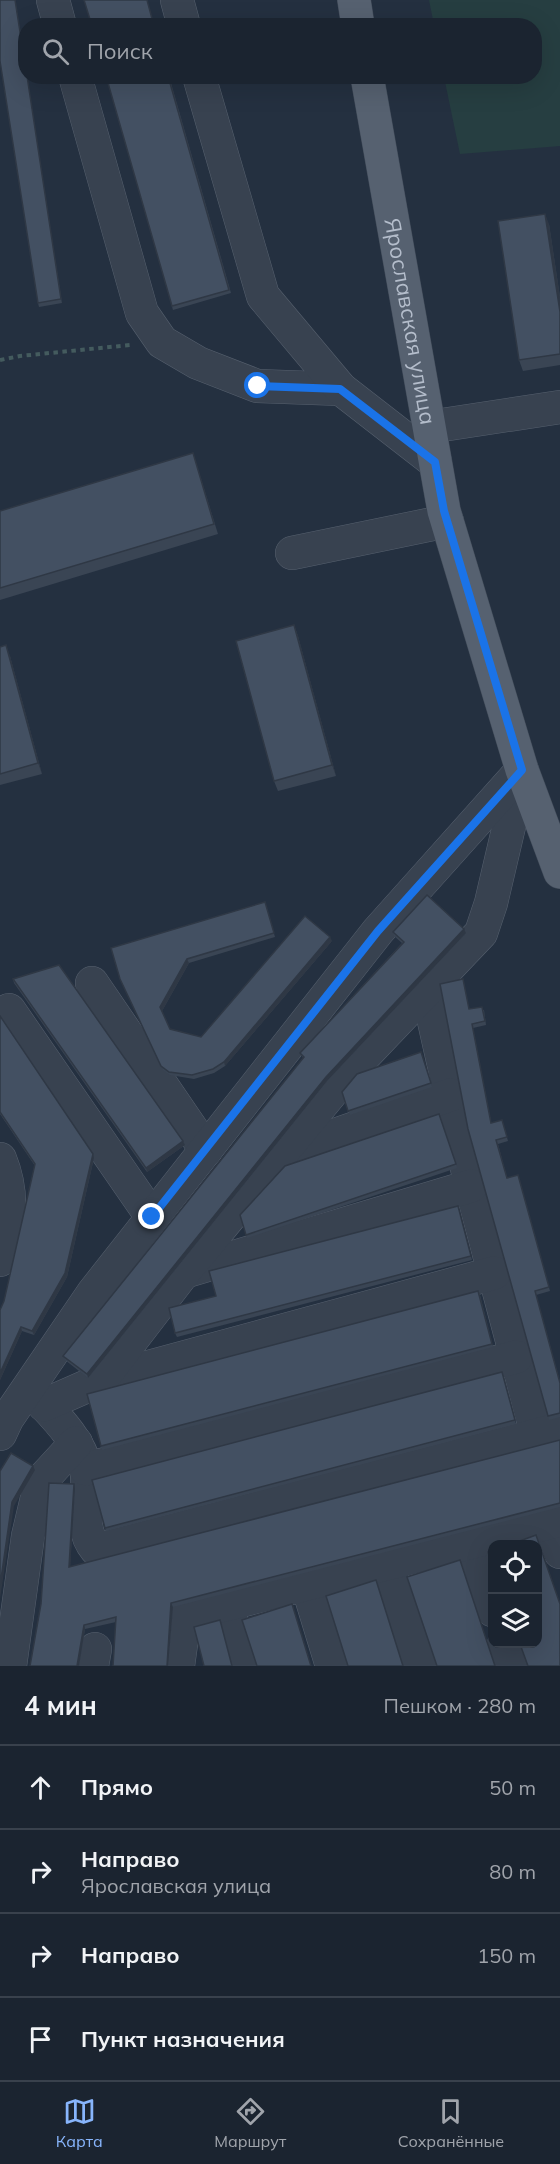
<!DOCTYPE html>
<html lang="ru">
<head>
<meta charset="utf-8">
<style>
  body { margin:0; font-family:Mulish,sans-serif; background:#28303c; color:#f1f3f6 }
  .controls { position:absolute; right:18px; bottom:18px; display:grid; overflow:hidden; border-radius:12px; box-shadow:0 6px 24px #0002 }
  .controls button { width:54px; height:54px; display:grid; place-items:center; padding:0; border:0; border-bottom:2px solid #39414c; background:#1b2430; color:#f1f3f6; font:30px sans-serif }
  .stop { position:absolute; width:18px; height:18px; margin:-14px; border:4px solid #1a73e8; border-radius:50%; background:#fff }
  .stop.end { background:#1a73e8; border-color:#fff; box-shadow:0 2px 6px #0008 }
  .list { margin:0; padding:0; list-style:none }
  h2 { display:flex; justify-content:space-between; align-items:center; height:78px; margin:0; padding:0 24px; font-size:26px }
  h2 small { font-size:20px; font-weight:400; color:#a0a4ab }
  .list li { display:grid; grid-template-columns:39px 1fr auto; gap:18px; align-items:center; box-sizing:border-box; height:84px; padding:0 24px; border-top:2px solid #39414c }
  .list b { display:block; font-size:22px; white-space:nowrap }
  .list p { margin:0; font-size:20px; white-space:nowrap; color:#a0a4ab }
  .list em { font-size:20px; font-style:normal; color:#a0a4ab }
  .icon { flex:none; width:33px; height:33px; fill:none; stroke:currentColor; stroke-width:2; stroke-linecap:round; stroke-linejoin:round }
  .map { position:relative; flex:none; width:560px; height:1666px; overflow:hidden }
  .search { position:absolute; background:#1b2430; box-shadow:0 6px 24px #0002; left:18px; right:18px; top:18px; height:66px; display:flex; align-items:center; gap:15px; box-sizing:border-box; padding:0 21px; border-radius:24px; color:#a0a4ab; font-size:22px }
  .sheet { height:414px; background:#1b2430 }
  nav { display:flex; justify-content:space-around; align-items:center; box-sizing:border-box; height:84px; border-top:2px solid #39414c; background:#1b2430; font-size:16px; color:#a0a4ab }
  nav a { display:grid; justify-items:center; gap:3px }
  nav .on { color:#88b5fc }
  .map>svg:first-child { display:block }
</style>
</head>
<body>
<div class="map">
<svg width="560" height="1666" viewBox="0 0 560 1666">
  <rect width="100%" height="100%" fill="#243040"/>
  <polygon fill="#263e41" points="429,0 560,0 560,146 460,154 444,77 534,76 534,26 434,25"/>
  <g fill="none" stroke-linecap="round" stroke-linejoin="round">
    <g stroke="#56606e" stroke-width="34">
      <g id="minor">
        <polyline points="53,0 60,26"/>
        <polyline points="177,0 184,26"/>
        <polyline points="75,76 142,313 162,342 198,363 257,386 341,389"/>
        <polyline points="199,76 263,296 341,389 435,462"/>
        <polyline points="429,427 560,407"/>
        <polyline points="292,553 447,521"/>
        <polyline points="92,983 206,1150"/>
        <polyline points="427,990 471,1186 537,1435"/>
        <polyline points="9,1010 152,1217"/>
        <polyline points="283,1153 450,1095"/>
        <path d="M0,1159C15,1196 9,1223 0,1260"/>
        <polyline points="184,1272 471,1186"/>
        <polyline points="101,1380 494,1273"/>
        <path d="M30,1389C50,1412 79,1437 86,1468C92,1495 76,1525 96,1549L112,1546L560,1429"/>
        <polyline points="44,1405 101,1380 184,1272 345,1076 481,933 491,903 521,775"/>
        <polyline points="0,1434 7,1419 93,1293 378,931 522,770"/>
        <polyline points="86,1469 516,1357"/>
        <polyline points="550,1523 560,1552"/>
        <polyline points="470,1543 492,1610"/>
        <polyline points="387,1564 420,1666"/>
        <polyline points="307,1584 332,1666"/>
        <polyline points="226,1604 245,1666"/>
        <polyline points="504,1644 511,1666"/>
        <polyline points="10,1666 28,1536 41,1481 76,1443"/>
        <polyline points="92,1666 95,1649"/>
        <polyline points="178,1666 185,1615 560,1520"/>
      </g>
    </g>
    <g stroke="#414b59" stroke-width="34">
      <g id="major">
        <polyline points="354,0 358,26"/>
        <path id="s1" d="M367,76L444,511L522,770L560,872"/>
      </g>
    </g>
    <polyline stroke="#445b5e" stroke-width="4" stroke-dasharray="4.5 4.5" stroke-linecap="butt" points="0,360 20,356 130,345"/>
    <use href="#minor" stroke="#384250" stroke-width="33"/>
    <use href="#major" stroke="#566170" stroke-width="33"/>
  </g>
  <g fill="#3a4554">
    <polygon points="0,0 15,0 26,65 26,76 62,303 39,307 38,303"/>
    <polygon points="106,76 169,76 231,293 173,310"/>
    <polygon points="549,224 560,297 560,365 523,371 519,360"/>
    <polygon points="193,453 218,534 0,600 0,511"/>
    <polygon points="294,625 298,636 336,776 278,791 274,781"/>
    <polygon points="0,647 10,656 42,774 0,785"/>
    <polygon points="265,902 275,937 189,963 162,1011 170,1029 201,1037 332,941 225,1066 214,1073 194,1079 170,1075 163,1070 122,983"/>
    <polygon points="464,929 466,933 327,1081 88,1378 65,1360 63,1356 303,1058 300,1053 402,943 394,936 393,932"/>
    <polygon points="13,979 183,1141 185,1145 147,1172 14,983"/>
    <polygon points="464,983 469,1009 484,1010 486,1025 473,1028 491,1123 502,1120 508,1141 498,1144 507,1178 518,1175 550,1291 536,1295 560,1382 560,1417 549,1420"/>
    <polygon points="0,1016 94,1158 67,1277 34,1335 22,1331 0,1380 0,1310 4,1301 35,1166 0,1114"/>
    <polygon points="421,1052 432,1087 350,1115 342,1092"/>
    <polygon points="439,1114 457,1168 247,1238 240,1215"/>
    <polygon points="458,1206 472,1260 177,1337 175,1333 216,1296"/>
    <polygon points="480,1295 493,1347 102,1450 101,1446"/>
    <polygon points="502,1372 516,1424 106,1531 105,1528"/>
    <polygon points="560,1440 560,1507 173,1607 168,1666 113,1666 116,1622 85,1629 79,1666 30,1666 75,1488 70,1567"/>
  </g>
  <g fill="#2f3845">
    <polygon points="27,76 62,303 61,299"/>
    <polygon points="545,214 549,224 560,297 560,312"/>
    <polygon points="294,625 298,636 336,776 332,765"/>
    <polygon points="6,645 10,656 42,774 38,763"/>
    <polygon points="464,929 466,933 327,1081 88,1378 87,1374 326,1077"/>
    <polygon points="330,937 332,941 225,1066 224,1062"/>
    <polygon points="187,959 189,963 162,1011 160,1007"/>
    <polygon points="472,1024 473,1028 492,1127 491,1123"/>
    <polygon points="183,1141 185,1145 147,1172 146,1168"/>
    <polygon points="93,1154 94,1158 67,1277 34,1335 32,1331"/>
    <polygon points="21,1327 22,1331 0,1380 0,1373"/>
    <polygon points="33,1466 35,1470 14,1506 0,1599 0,1586 12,1502"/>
    <polygon points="74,1484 75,1488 70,1571 69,1567"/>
    <polygon points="171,1603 173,1607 168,1666 167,1666"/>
    <polygon points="84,1625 85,1629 79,1666 77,1666"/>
  </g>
  <g fill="#435062" stroke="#2f3845" stroke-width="1.5">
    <polygon points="0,0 15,0 26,70 26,76 27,76 61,299 38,303 0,61"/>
    <polygon points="84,0 147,0 154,26 92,26"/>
    <polygon points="106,76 168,76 229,290 172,306"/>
    <polygon points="545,214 560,312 560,354 519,360 498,221"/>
    <polygon points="193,453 214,524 0,588 0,511"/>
    <polygon points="294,625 332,765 274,781 236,641"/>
    <polygon points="6,645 38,763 0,774 0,647"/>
    <polygon points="427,895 464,929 326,1077 87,1374 63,1356 304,1057 300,1053 404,942 393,932"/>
    <polygon points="265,902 274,933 187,959 160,1007 170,1029 201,1037 305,916 330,937 224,1062 213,1069 192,1075 169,1072 161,1066 120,979 111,948"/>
    <polygon points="59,965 183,1141 146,1168 13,979"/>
    <polygon points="463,979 469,1009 482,1007 485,1021 472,1024 491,1123 502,1120 507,1137 496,1140 507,1178 518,1175 549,1287 535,1291 560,1383 560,1413 548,1416 468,1129 440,984"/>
    <polygon points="0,1016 93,1154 65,1273 32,1331 21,1327 0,1373 0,1310 4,1301 35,1164 0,1112"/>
    <polygon points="421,1052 431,1083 348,1111 342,1092 357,1074"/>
    <polygon points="439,1114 456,1164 246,1235 240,1215 285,1166"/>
    <polygon points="458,1206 471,1256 175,1333 169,1308 216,1296 209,1271"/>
    <polygon points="478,1291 492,1344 101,1446 87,1394"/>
    <polygon points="502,1372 515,1420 105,1528 92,1480"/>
    <polygon points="560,1440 560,1503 171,1603 167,1666 113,1666 116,1617 84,1625 77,1666 30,1666 41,1604 49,1483 74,1484 69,1567"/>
    <polygon points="11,1453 33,1466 12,1502 0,1586 0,1471"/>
    <polygon points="536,1535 560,1604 560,1666 528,1666 520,1644 537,1644 537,1545 509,1545"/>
    <polygon points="492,1550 492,1566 488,1552"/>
    <polygon points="460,1560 495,1666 437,1666 407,1577"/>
    <polygon points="376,1580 403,1666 348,1666 326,1596"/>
    <polygon points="292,1604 311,1666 257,1666 242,1620"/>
    <polygon points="220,1620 232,1666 204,1666 194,1627"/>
  </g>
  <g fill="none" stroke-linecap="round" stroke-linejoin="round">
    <polyline stroke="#1a73e8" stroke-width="8" points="152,1217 378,931 522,770 444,511 435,462 340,389 258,386"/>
  </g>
  <g text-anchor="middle" stroke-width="4.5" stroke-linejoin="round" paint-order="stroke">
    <g font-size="22" fill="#b4bdcb" stroke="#1d2735">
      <text dy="8" stroke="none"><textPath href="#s1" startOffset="249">Ярославская улица</textPath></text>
    </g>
  </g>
</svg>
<div class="controls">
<button><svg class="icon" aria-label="locate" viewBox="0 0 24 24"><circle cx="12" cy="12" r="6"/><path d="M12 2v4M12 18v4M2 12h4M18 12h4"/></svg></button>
<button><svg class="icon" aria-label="layers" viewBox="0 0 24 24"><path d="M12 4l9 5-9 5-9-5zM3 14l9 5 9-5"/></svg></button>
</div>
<div class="stop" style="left:258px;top:386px"></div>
<div class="stop end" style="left:152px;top:1217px"></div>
<div class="search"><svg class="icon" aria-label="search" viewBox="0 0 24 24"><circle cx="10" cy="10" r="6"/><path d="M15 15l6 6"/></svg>Поиск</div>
</div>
<section class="sheet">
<h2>4 мин<small>Пешком · 280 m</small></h2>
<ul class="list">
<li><svg class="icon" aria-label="ahead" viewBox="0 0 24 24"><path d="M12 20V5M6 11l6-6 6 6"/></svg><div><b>Прямо</b></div><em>50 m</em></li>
<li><svg class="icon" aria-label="right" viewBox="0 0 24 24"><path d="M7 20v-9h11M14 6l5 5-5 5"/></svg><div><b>Направо</b><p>Ярославская улица</p></div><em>80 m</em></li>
<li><svg class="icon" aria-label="right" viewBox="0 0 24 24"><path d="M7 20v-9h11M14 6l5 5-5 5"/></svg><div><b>Направо</b></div><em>150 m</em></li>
<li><svg class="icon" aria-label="arrive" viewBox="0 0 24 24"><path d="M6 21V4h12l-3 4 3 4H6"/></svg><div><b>Пункт назначения</b></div></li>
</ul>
</section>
<nav>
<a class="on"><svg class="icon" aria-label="map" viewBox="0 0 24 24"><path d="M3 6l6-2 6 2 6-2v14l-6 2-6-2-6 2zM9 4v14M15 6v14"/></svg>Карта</a>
<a><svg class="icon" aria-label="directions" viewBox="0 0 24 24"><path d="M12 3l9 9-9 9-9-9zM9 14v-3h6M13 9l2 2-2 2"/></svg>Маршрут</a>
<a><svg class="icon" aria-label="saved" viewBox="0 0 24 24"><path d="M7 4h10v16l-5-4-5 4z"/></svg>Сохранённые</a>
</nav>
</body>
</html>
